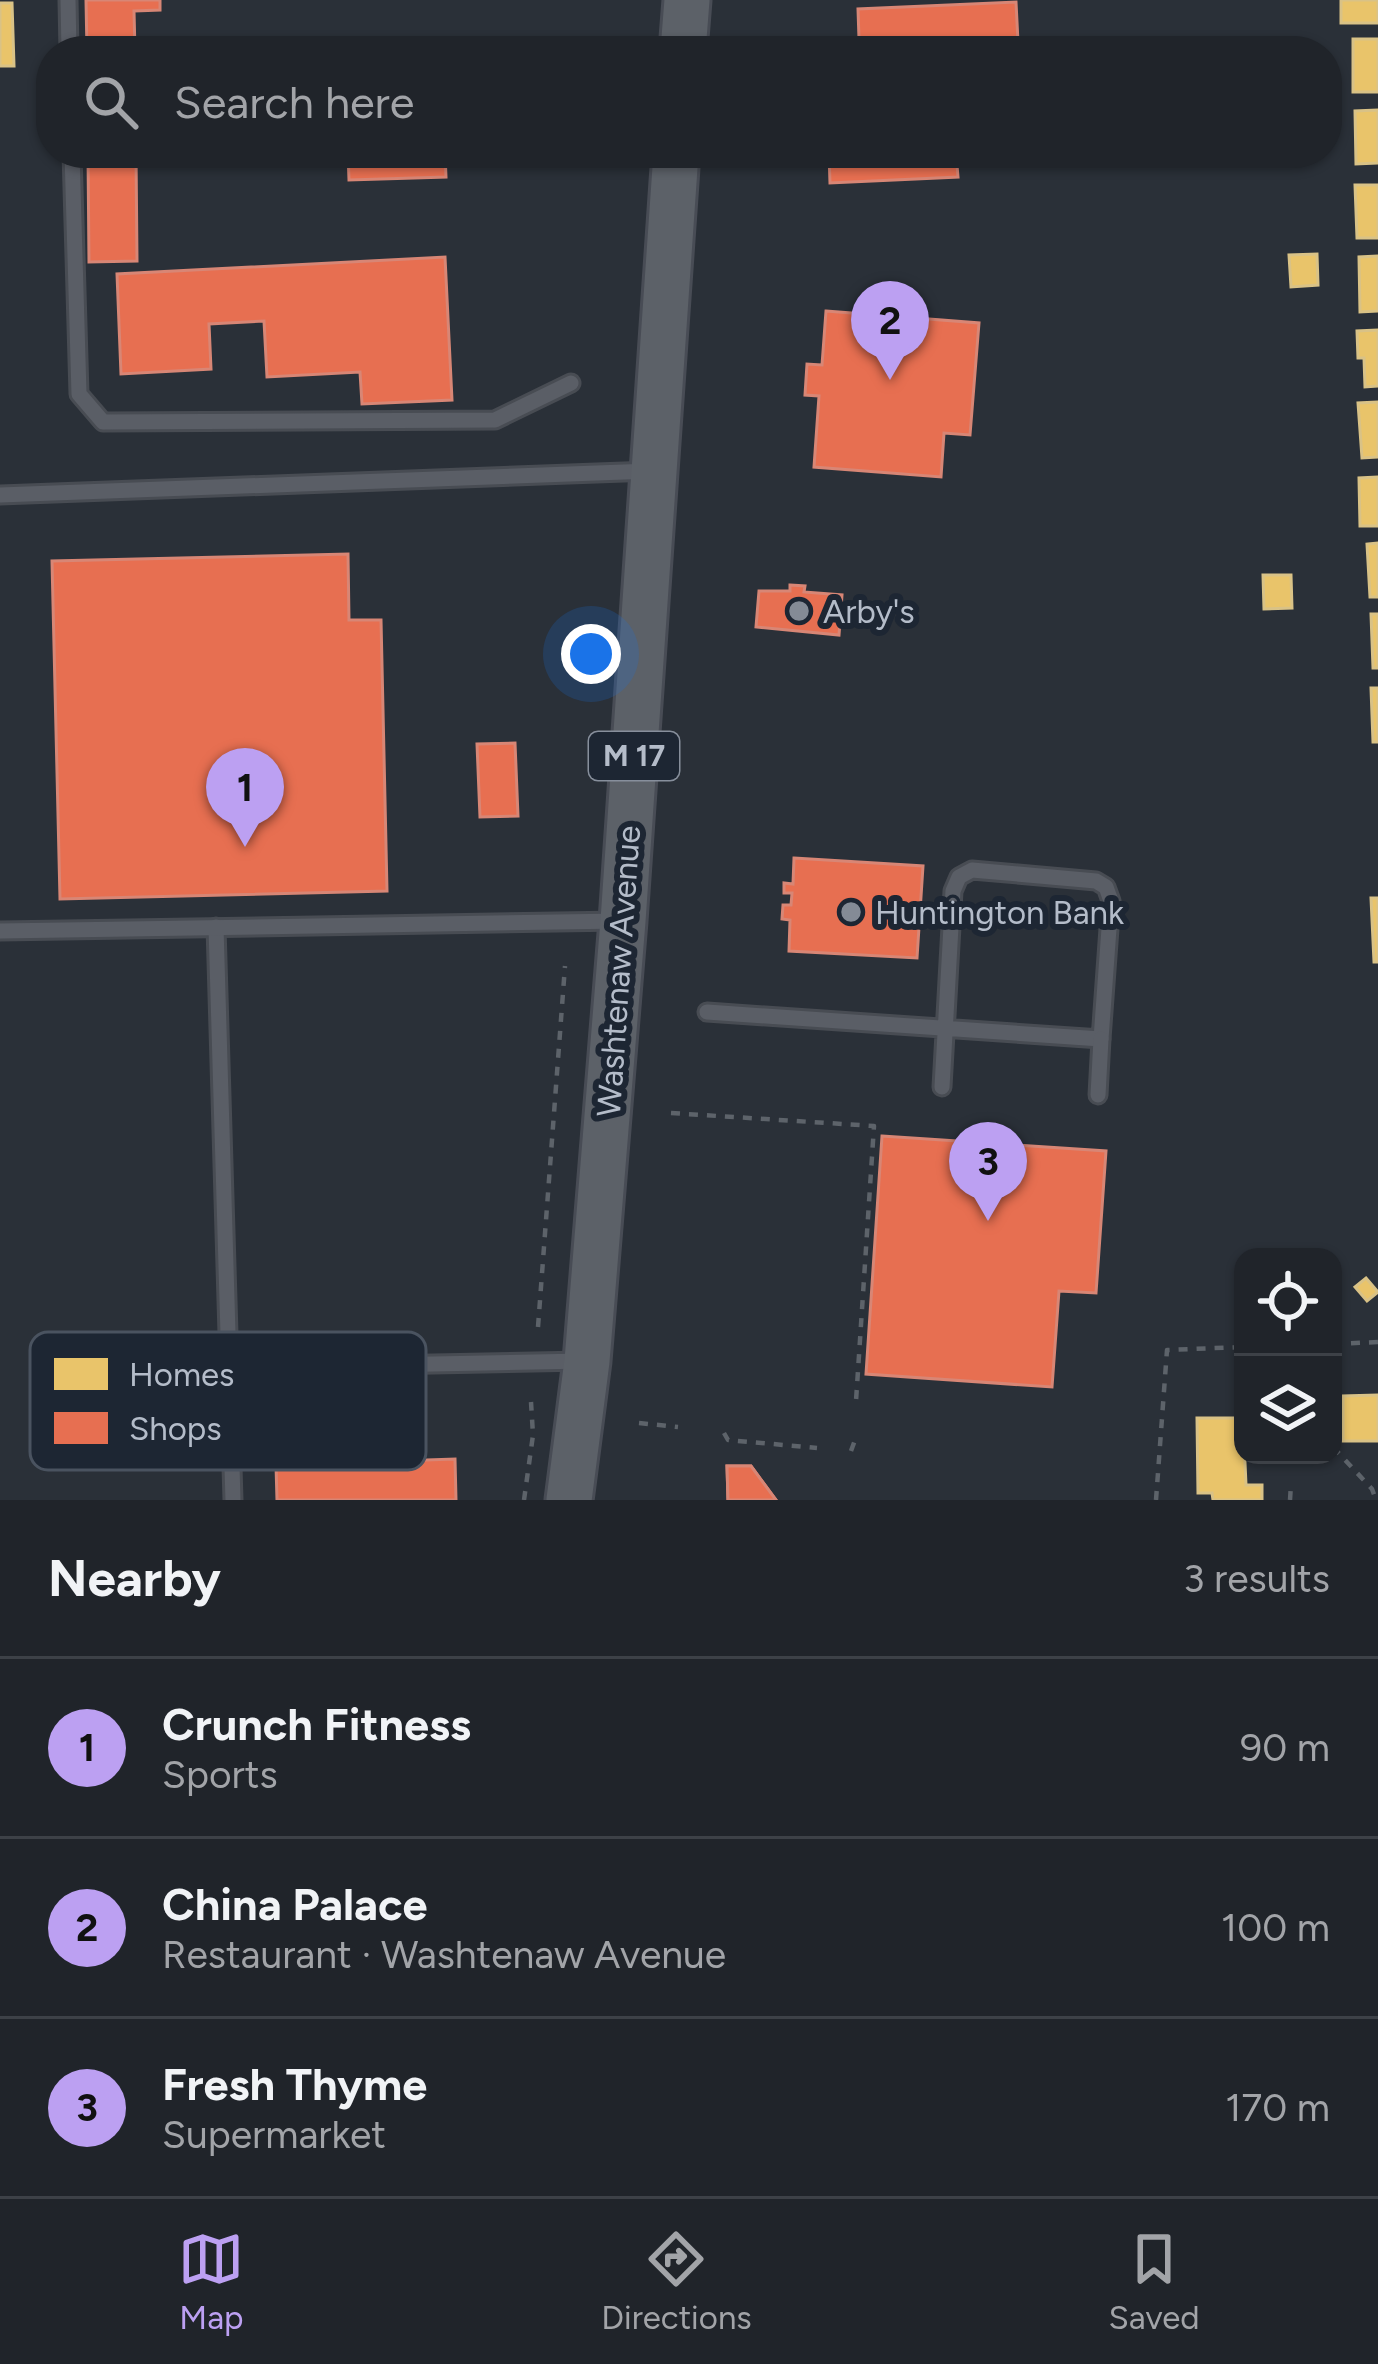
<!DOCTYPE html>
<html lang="en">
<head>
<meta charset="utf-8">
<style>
  body { margin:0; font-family:Figtree,sans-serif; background:#282c32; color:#f1f3f6 }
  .controls { position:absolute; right:36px; bottom:36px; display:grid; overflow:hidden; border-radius:24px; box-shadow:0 3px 9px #0004 }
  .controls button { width:108px; height:108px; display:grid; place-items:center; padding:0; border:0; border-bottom:3px solid #3d4147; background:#20242a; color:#f1f3f6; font:60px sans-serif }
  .you { position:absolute; left:591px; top:654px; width:42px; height:42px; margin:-30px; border:9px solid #fff; border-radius:50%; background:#1a73e8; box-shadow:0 0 0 18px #1a73e833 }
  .badge { display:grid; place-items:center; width:78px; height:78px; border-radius:50%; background:#bca0f2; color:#111; font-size:39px; font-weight:700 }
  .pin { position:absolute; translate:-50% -99px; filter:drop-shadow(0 3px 6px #0008) }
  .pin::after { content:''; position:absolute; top:63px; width:42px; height:36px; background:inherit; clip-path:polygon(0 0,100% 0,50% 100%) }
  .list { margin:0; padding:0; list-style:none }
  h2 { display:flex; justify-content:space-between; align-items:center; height:156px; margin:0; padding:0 48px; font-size:51px }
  h2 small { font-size:39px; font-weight:400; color:#a2a4a8 }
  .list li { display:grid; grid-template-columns:78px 1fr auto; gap:36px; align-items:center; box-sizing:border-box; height:180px; padding:0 48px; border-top:3px solid #3d4147 }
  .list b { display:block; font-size:45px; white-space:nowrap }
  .list p { margin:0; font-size:39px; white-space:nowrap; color:#a2a4a8 }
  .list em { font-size:39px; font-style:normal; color:#a2a4a8 }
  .icon { flex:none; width:66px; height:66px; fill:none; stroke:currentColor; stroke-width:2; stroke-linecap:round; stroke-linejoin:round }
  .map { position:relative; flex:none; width:1378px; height:1500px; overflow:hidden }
  .search { position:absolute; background:#20242a; box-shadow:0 3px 9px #0004; left:36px; right:36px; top:36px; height:132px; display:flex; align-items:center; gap:30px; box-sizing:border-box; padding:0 42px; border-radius:48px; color:#a2a4a8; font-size:45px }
  .sheet { height:696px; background:#20242a }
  nav { display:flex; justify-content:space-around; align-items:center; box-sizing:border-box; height:168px; border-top:3px solid #3d4147; background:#20242a; font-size:33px; color:#a2a4a8 }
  nav a { display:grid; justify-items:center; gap:6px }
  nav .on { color:#bca0f2 }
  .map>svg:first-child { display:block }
</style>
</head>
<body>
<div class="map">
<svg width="1378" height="1500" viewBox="0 0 1378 1500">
  <rect width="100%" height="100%" fill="#2a3038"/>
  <g fill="#e9c46a" stroke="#d9c286" stroke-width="3">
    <rect x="1341" y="0" width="37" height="23"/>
    <polygon points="0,3 12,3 14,66 0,66"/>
    <rect x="1353" y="39" width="25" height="53"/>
    <polygon points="1378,110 1378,163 1356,164 1355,111"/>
    <polygon points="1355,185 1378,185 1378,238 1357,238"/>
    <polygon points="1317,254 1318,285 1291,287 1289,255"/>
    <polygon points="1378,256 1378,311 1360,312 1359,257"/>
    <polygon points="1378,330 1378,386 1365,387 1364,358 1358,358 1357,331"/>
    <polygon points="1378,402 1378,457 1362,458 1358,403"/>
    <polygon points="1378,477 1378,526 1360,526 1359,478"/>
    <polygon points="1378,543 1378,597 1370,597 1367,544"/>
    <polygon points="1263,575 1291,575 1292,608 1264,609"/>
    <polygon points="1371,614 1378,614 1378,668 1373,668"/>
    <polygon points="1371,688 1378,688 1378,742 1373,742"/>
    <polygon points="1371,898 1378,898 1378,962 1374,962"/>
    <polygon points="1366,1278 1378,1292 1367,1301 1355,1287"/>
    <polygon points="1378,1395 1378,1441 1343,1441 1343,1396"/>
    <polygon points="1197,1418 1243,1418 1246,1485 1262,1485 1262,1500 1213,1500 1212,1493 1198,1493"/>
  </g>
  <g fill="#e76f51" stroke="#d88675" stroke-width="3">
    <polygon points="86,0 160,0 160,10 134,11 135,51 87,51"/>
    <polygon points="1016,2 1018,42 1055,41 1056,51 825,51 824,40 859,39 858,9"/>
    <polygon points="442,38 442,51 346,51 345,40"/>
    <polygon points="88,153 136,153 137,261 89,262"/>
    <polygon points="348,153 445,153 446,177 349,180"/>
    <polygon points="829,153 956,153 958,177 830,183"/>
    <polygon points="445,257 452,400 362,404 360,372 267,377 264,321 209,324 211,369 121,374 117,274"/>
    <polygon points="826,311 979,323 970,435 944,433 941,477 814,467 819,396 805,395 807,364 822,365"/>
    <polygon points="348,554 349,620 381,620 387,891 60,899 52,561"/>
    <polygon points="790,585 805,586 804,592 842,595 839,635 756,627 759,591 790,591"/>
    <polygon points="515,743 518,816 480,817 477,744"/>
    <polygon points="794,858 923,866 917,958 789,951 790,920 782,919 783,905 791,905 792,893 784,893 784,883 793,884"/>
    <polygon points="882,1136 1106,1151 1096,1293 1059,1291 1052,1387 866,1374"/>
    <polygon points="455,1459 456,1500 277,1500 276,1465"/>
    <polygon points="727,1466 751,1466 776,1500 728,1500"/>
    <polygon points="727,1466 751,1466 776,1500 728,1500"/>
  </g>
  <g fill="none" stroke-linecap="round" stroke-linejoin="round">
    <g stroke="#484c53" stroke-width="21">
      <g id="service">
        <polyline points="68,0 69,51"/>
        <polyline points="72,153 79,394 103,422 495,420 571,383"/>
        <polyline points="0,495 651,471"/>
        <polyline points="216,927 229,1368"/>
        <polyline points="0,931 621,921"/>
        <polyline points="707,1012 1101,1039 1111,901 1106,887 1096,881 972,870 959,877 953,891 942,1087"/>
        <polyline points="1098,1095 1101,1039"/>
        <polyline points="233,1500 229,1368 584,1361"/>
      </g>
    </g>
    <g stroke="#484c55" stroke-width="51">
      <g id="primary">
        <polyline points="683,51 687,0"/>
        <polyline points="569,1500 587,1361 623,921 676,153"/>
      </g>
    </g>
    <g stroke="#5d636a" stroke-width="4.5" stroke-dasharray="9 9" stroke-linecap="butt">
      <polyline points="671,1113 874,1126 856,1401"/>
      <polyline points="538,1327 565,966"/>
      <polyline points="1333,1344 1378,1342"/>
      <polyline points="639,1423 678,1427"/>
      <polyline points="724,1433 728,1440 817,1448"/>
      <polyline points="1333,1447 1372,1489 1376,1500"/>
      <polyline points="851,1451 855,1440"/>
      <polyline points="524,1500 533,1435 531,1402"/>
      <polyline points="1156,1500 1167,1350 1243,1347"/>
      <polyline points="1290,1500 1291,1484"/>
    </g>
    <use href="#service" stroke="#5a5e66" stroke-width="15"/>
    <use href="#primary" stroke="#5c6168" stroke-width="45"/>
  </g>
  <g fill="#848b96" stroke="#1d2633" stroke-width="4.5">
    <circle cx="799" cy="611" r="12"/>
    <circle cx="851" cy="912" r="12"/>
  </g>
  <g text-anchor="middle" stroke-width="12" stroke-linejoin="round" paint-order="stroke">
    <rect fill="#1d2633" stroke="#878f9c" stroke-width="3" x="589" y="732" width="90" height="48" rx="9"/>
    <g font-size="30" font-weight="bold" fill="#b4bcc9">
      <text x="634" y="766">M 17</text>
    </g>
    <g font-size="33" fill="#b4bcc9" stroke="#1d2633" text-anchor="start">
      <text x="823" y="623">Arby's</text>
      <text x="875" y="924">Huntington Bank</text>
    </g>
    <g font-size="33" fill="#b4bcc9" stroke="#1d2633">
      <text transform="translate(618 971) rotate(-86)" y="12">Washtenaw Avenue</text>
    </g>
  </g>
  <rect x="30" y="1332" width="396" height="138" rx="18" fill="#1d2633" stroke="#4a5360" stroke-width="3"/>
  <rect x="54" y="1358" width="54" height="32" fill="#e9c46a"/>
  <rect x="54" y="1412" width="54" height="32" fill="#e76f51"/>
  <g font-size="33" fill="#b4bcc9">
    <text x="129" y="1386">Homes</text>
    <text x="129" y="1440">Shops</text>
  </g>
</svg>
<div class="controls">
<button><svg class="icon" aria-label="locate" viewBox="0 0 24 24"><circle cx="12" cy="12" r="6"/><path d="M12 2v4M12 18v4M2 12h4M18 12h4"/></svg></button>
<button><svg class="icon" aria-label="layers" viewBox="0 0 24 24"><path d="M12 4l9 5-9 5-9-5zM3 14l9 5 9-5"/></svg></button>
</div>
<div class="you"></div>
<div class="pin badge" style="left:245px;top:847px">1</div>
<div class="pin badge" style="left:890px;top:380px">2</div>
<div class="pin badge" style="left:988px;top:1221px">3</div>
<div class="search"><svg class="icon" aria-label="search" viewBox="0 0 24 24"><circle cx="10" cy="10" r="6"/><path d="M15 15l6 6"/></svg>Search here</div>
</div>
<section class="sheet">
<h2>Nearby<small>3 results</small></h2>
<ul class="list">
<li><span class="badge">1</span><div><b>Crunch Fitness</b><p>Sports</p></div><em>90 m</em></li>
<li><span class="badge">2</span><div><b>China Palace</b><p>Restaurant · Washtenaw Avenue</p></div><em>100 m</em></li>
<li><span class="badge">3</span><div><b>Fresh Thyme</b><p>Supermarket</p></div><em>170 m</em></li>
</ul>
</section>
<nav>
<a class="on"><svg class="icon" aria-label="map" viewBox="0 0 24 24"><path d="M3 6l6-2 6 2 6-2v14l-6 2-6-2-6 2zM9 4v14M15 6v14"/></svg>Map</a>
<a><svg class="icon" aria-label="directions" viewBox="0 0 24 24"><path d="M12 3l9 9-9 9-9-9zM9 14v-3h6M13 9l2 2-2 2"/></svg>Directions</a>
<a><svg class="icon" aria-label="saved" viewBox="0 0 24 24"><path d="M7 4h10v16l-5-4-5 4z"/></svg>Saved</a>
</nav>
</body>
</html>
